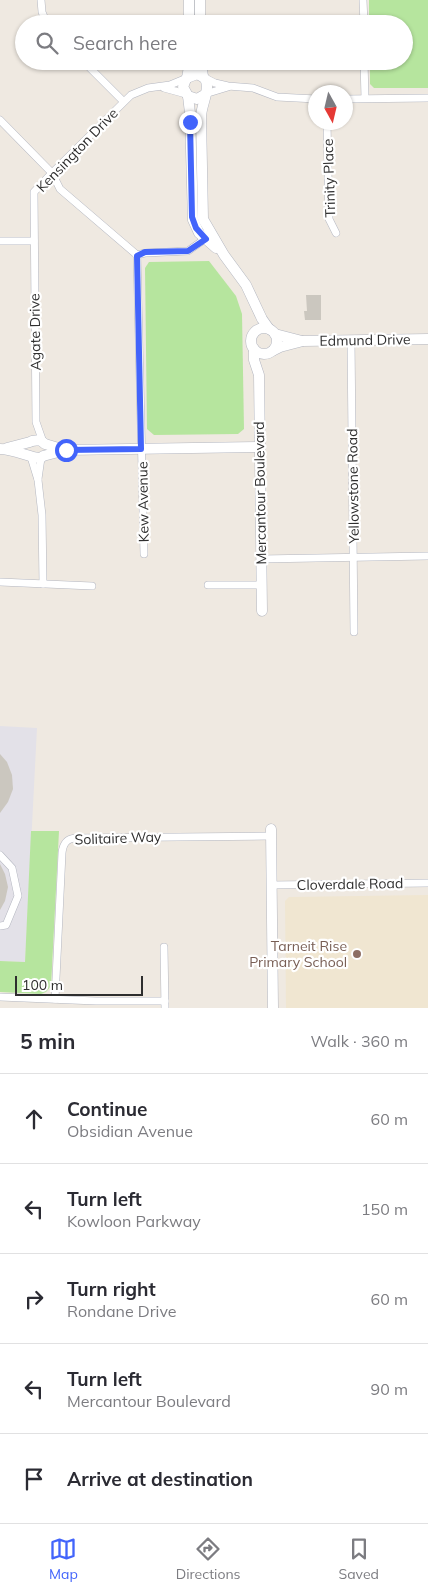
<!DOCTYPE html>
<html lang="en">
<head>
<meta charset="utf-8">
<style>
  body { margin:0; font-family:Mulish,sans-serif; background:#f7f7f7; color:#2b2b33 }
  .compass { position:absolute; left:308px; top:85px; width:45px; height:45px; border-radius:50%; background:#fff; box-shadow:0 1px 4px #0004; rotate:172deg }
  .scale { position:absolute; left:15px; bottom:12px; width:128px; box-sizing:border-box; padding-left:5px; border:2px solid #2e2e2e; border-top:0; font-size:14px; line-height:18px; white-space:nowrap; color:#2e2e2e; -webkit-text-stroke:4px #fff; paint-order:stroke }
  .stop { position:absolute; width:15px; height:15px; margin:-11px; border:4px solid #4264fb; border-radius:50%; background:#fff }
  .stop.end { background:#4264fb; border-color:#fff; box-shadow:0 1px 5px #0008 }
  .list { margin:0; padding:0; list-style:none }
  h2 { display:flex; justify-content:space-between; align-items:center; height:65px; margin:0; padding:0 20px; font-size:21px }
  h2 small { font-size:16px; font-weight:400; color:#7c7c81 }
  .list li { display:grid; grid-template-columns:32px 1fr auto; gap:15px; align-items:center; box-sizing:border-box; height:90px; padding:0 20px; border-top:1px solid #e1e1e2 }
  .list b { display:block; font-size:19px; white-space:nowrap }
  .list p { margin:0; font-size:16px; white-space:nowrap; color:#7c7c81 }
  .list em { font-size:16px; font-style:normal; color:#7c7c81 }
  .icon { flex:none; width:28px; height:28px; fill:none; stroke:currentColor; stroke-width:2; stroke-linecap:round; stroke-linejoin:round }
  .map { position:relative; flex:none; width:428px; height:1008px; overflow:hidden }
  .search { position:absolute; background:#fff; box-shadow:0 1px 4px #0004; left:15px; right:15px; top:15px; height:55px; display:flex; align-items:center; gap:12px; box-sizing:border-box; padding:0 18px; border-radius:28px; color:#7c7c81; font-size:19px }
  .sheet { height:515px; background:#fff }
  nav { display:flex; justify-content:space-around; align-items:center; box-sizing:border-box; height:70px; border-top:1px solid #e1e1e2; background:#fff; font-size:14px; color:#7c7c81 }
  nav a { display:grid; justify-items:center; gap:2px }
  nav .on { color:#4264fb }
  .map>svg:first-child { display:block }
</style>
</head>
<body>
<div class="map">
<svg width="428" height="1008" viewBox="0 0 428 1008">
  <rect width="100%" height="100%" fill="#efe9e1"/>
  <polygon fill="#e3e1e8" points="0,726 37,728 25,962 0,961"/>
  <polygon fill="#f0e6d1" points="428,895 428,1008 286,1008 285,901 289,897"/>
  <g fill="#b6e59e">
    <polygon points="369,0 428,0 428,88 374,88 370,84 370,61 404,61 404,24 369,24"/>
    <polygon points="209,261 236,296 242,314 244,429 238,434 154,435 147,429 145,268 149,262"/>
    <polygon points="31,831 59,831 51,986 46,992 41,994 0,992 0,961 25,962"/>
  </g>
  <g fill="#cbc7bf">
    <polygon points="306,295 321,295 321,320 305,320 304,311 307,311"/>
    <polygon points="0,754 7,762 12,775 13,789 8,802 0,813"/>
    <polygon points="0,864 5,874 8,887 5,901 0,910"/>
  </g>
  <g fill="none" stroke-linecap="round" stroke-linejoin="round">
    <g stroke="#b4b7c1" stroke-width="8">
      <g id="street">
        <polyline points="41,0 42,12 47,24"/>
        <polyline points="363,0 364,24"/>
        <polyline points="83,61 123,101"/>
        <polyline points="364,61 365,98"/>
        <polyline points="205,78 215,83 228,86 253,88 277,97 316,99"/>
        <polyline points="164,88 186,94"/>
        <polyline points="205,94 228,87"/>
        <polyline points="346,99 428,98"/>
        <polyline points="0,120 52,173 60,189 137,255 145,253 188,251 209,236"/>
        <polyline points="327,122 329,219 336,233"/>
        <polyline points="0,241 34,241"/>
        <polyline points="137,255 144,554"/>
        <polyline points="351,340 354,632"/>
        <polyline points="43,442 36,422 34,192 52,173 131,95 148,88 170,85 187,78"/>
        <polyline points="31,457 38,480 42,515 43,584"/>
        <polyline points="38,479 41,458 43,456"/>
        <polyline points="261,559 428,556"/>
        <polyline points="0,582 92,586"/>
        <polyline points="208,585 262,585"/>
        <polyline points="0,855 12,868 18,896 6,925 0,926"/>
        <polyline points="271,885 428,883"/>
        <polyline points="164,947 165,1008"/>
        <polyline points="0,997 96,1001 165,1001"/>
        <path d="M55,999L62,853C63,844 66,839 75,838L271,836"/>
      </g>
    </g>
    <g stroke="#b4b7c1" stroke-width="11">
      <g id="secondary">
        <polyline points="189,0 189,24"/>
        <polyline points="200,0 200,24"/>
        <polyline points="201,61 203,77"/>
        <polyline points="187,78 197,74 203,77"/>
        <polyline points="187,78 190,61"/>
        <polyline points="186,79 183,87 188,96 197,99 204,95"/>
        <path d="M205,79C211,88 202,103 201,116L203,219L224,255L246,285L262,319L269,329"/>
        <polyline points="188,96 190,113 193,220 199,233 216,248"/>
        <circle cx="264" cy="341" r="13"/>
        <polyline points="275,334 302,341"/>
        <polyline points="254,349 254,360 259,375 262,611"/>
        <polyline points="274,350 280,347 303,341 428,339"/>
        <polyline points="32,441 40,440 45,444 65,450"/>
        <polyline points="7,448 30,442"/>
        <path d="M0,449C13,449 34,459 41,458"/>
        <polyline points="43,456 66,450 259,447"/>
        <polyline points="271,829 273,1008"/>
      </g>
    </g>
    <use href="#street" stroke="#fff" stroke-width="7"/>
    <use href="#secondary" stroke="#fff" stroke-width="10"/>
  </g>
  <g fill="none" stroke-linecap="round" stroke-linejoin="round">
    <polyline stroke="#4264fb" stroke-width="6" points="66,450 141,449 137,256 145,252 188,251 206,239 196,228 192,217 190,122"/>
  </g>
  <circle fill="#8d6e63" stroke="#fff" stroke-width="2" cx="357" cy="954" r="5"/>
  <g text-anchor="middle" stroke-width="4.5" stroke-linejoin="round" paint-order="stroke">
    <g font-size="14" fill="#2e2e2e" stroke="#fff">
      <text transform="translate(77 150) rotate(-46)" y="5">Kensington Drive</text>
      <text transform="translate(329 178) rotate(-92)" y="5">Trinity Place</text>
      <text transform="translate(35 332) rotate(-91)" y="5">Agate Drive</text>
      <text transform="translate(365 340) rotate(-1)" y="5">Edmund Drive</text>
      <text transform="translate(353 486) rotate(-91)" y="5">Yellowstone Road</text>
      <text transform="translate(260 493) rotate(-91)" y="5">Mercantour Boulevard</text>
      <text transform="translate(143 502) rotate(-91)" y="5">Kew Avenue</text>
      <text transform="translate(118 838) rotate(-2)" y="5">Solitaire Way</text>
      <text transform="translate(350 884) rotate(-1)" y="5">Cloverdale Road</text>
    </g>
    <g font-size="14" fill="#785e54" stroke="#fff" text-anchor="end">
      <text x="347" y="951">Tarneit Rise<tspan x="347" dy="16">Primary School</tspan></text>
    </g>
  </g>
</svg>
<svg class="compass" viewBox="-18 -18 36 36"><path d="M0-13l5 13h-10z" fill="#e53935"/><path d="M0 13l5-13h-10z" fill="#7c7c81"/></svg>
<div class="scale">100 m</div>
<div class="stop" style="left:66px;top:450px"></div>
<div class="stop end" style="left:190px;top:122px"></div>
<div class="search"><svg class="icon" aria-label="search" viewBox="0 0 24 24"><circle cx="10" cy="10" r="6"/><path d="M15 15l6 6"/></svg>Search here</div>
</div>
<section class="sheet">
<h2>5 min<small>Walk · 360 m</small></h2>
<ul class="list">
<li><svg class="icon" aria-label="ahead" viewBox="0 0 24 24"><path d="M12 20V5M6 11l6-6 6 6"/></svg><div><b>Continue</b><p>Obsidian Avenue</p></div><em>60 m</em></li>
<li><svg class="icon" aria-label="left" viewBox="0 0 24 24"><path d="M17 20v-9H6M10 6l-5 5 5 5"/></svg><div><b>Turn left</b><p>Kowloon Parkway</p></div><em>150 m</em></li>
<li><svg class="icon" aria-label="right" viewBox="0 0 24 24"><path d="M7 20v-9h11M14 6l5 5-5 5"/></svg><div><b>Turn right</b><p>Rondane Drive</p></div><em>60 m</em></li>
<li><svg class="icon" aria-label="left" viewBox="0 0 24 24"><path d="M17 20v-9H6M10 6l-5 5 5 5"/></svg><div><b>Turn left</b><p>Mercantour Boulevard</p></div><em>90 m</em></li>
<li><svg class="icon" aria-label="arrive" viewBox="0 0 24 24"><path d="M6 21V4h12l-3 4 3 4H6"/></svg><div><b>Arrive at destination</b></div></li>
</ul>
</section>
<nav>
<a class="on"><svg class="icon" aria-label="map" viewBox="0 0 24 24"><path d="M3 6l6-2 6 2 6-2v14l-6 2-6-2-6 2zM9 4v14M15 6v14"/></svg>Map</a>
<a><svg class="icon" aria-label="directions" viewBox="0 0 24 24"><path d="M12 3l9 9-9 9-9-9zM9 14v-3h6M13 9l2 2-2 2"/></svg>Directions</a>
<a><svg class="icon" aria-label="saved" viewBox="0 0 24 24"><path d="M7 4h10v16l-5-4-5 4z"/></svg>Saved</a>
</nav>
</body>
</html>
